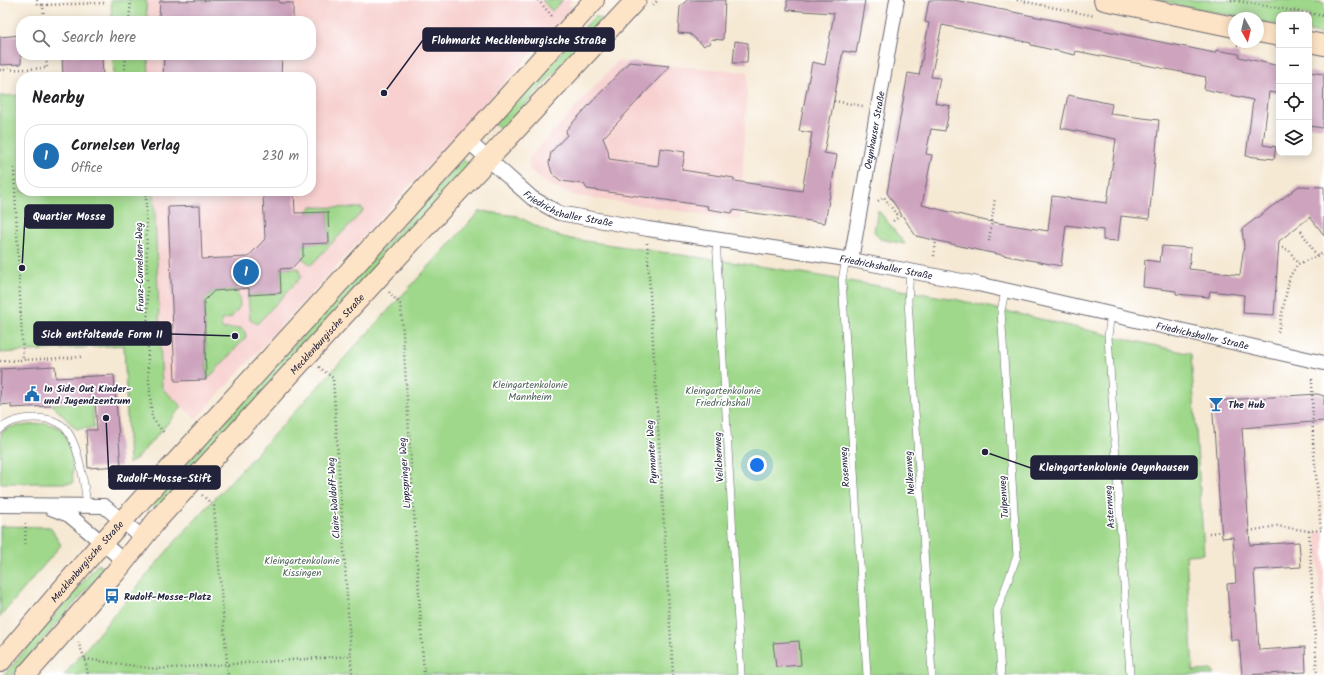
<!DOCTYPE html>
<html lang="en">
<head>
<meta charset="utf-8">
<style>
  body { margin:0; font-family:Kalam,sans-serif; background:#f2f2f2; color:#202124 }
  .controls { position:absolute; right:12px; top:12px; display:grid; overflow:hidden; border-radius:8px; box-shadow:0 2px 10px #0003 }
  .controls button { width:36px; height:36px; display:grid; place-items:center; padding:0; border:0; border-bottom:1px solid #e0e0e0; background:#fff; color:#202124; font:20px sans-serif }
  .compass { position:absolute; left:1228px; top:12px; width:36px; height:36px; border-radius:50%; background:#fff; box-shadow:0 2px 10px #0003; rotate:172deg }
  .you { position:absolute; left:757px; top:465px; width:14px; height:14px; margin:-10px; border:3px solid #fff; border-radius:50%; background:#1a73e8; box-shadow:0 0 0 6px #1a73e833 }
  .badge { display:grid; place-items:center; width:26px; height:26px; border-radius:50%; background:#1f6fb2; color:#fff; font-size:13px; font-weight:700 }
  .pin { position:absolute; translate:-50% -50%; border:2px solid #fff; box-shadow:0 1px 4px #0006 }
  .list { margin:0; padding:0; list-style:none }
  h2 { display:flex; justify-content:space-between; align-items:center; height:52px; margin:0; padding:0 16px; font-size:17px }
  h2 small { font-size:13px; font-weight:400; color:#757577 }
  .list li { display:grid; grid-template-columns:26px 1fr auto; gap:12px; align-items:center; box-sizing:border-box; height:64px; margin:0 8px 8px; padding:0 8px; border:1px solid #e0e0e0; border-radius:16px }
  .list b { display:block; font-size:15px; white-space:nowrap }
  .list p { margin:0; font-size:13px; white-space:nowrap; color:#757577 }
  .list em { font-size:13px; font-style:normal; color:#757577 }
  .icon { flex:none; width:22px; height:22px; fill:none; stroke:currentColor; stroke-width:2; stroke-linecap:round; stroke-linejoin:round }
  .map { position:relative; flex:none; width:1324px; height:675px; overflow:hidden }
  .search { position:absolute; background:#fff; box-shadow:0 2px 10px #0003; left:16px; top:16px; width:300px; height:44px; display:flex; align-items:center; gap:10px; box-sizing:border-box; padding:0 14px; border-radius:16px; color:#757577; font-size:15px }
  .panel { position:absolute; background:#fff; box-shadow:0 2px 10px #0003; left:16px; top:72px; width:300px; height:124px; border-radius:16px }
  .map>svg:first-child { display:block }
</style>
</head>
<body>
<div class="map">
<svg width="1324" height="675" viewBox="0 0 1324 675">
  <rect width="100%" height="100%" fill="#fff"/>
  <filter id="ink" filterUnits="userSpaceOnUse"><feTurbulence type="fractalNoise" baseFrequency=".025" numOctaves="2"/><feDisplacementMap in="SourceGraphic" scale="8" xChannelSelector="R" yChannelSelector="G"/><feConvolveMatrix kernelMatrix="1 2 1 2 8 2 1 2 1" color-interpolation-filters="sRGB"/></filter>
  <filter id="wash" filterUnits="userSpaceOnUse"><feTurbulence type="fractalNoise" baseFrequency=".012" numOctaves="4" result="noise"/><feDisplacementMap in="SourceGraphic" scale="16" xChannelSelector="R" yChannelSelector="G"/><feGaussianBlur stdDeviation="0.9" result="paint"/><feColorMatrix in="noise" values="0 0 0 0 0 0 0 0 0 0 0 0 0 0 0 0 0 1.4 0 .05"/><feComposite in="paint" operator="in"/></filter>
  <g filter="url(#wash)">
    <rect width="100%" height="100%" fill="#f6e9d4"/>
    <g fill="#f7d0cf">
      <polygon points="146,0 572,0 568,4 573,8 196,419 162,388 154,191 311,191 311,77 149,77 148,55 311,55 311,21 147,21"/>
      <polygon points="618,61 748,72 740,220 576,196 548,185 529,169 529,158"/>
      <polygon points="1316,532 1324,532 1324,656 1318,569"/>
    </g>
    <g fill="#9fd88a" stroke="#607d62">
      <polygon points="111,0 146,0 147,21 112,21"/>
      <polygon points="542,0 563,0 552,11"/>
      <polygon points="1155,0 1308,0 1324,3 1324,35 1309,32 1309,15 1279,15 1279,25 1258,21 1258,18 1243,18"/>
      <polygon points="595,16 603,20 502,130 495,124"/>
      <polygon points="113,55 148,55 149,77 114,77"/>
      <polygon points="21,95 21,191 154,191 162,388 182,407 138,457 129,464 124,345 0,353 0,96"/>
      <polygon points="463,159 469,165 156,510 150,504"/>
      <polygon points="311,207 362,208 363,211 311,265 302,258 303,244 329,243 328,212 307,213"/>
      <polygon points="878,210 905,244 880,239 874,231"/>
      <polygon points="480,211 517,216 552,234 571,239 779,269 954,299 1191,354 1204,554 1186,555 1193,671 1213,670 1213,675 64,675 172,545"/>
      <polygon points="298,268 301,277 257,324 250,320 248,295 281,293 280,269"/>
      <polygon points="235,289 239,296 240,306 231,318 221,320 222,329 241,328 245,332 246,337 207,380 204,301 214,291"/>
      <polygon points="92,402 94,428 76,429 51,404"/>
      <path d="M46,423C51,425 57,426 61,429C74,440 72,467 73,483H0L1,433L10,427Z"/>
      <polygon points="0,526 50,527 61,545 0,617"/>
      <polygon points="98,564 104,569 13,675 4,675"/>
    </g>
    <g id="blocks">
      <g fill="#cda3bd">
        <polygon points="279,0 279,3 293,3 293,21 166,21 167,17 159,16 160,1"/>
        <polygon points="687,0 725,0 723,40 711,39 710,44 706,44 704,46 690,34 678,33 680,7"/>
        <polygon points="787,0 865,0 856,53 843,51 824,153 837,155 825,223 733,210 732,213 707,209 708,206 587,189 584,184 561,181 552,173 549,163 551,152 567,135 566,130 629,62 670,66 603,138 608,150 609,159 658,166 660,148 685,152 682,170 734,178 734,181 802,191 812,133 799,131 812,62 825,65 834,13 787,10"/>
        <polygon points="929,0 954,0 1215,53 1216,50 1239,54 1239,57 1279,66 1279,94 1269,92 1263,145 1276,147 1274,159 1246,156 1253,100 1204,89 1206,77 1076,51 1075,55 1031,45 1031,43 942,25 931,77 940,78 935,103 950,106 945,131 931,129 926,154 932,155 922,205 986,221 1048,231 1052,196 1107,203 1116,139 1061,128 1068,95 1112,104 1110,114 1159,120 1149,219 1121,216 1118,241 1103,240 1103,230 1066,225 1061,266 987,252 916,236 887,193 908,73 919,75 929,23 925,22"/>
        <polygon points="21,35 21,64 0,65 0,37"/>
        <polygon points="735,41 748,43 747,63 733,63"/>
        <polygon points="62,55 102,55 103,77 63,77"/>
        <polygon points="164,55 282,55 281,77 163,77"/>
        <polygon points="1309,72 1324,74 1323,128 1309,126"/>
        <polygon points="1299,186 1324,187 1324,235 1310,217 1279,241 1274,315 1243,313 1244,295 1210,291 1209,297 1176,294 1176,291 1143,287 1145,260 1160,262 1162,246 1191,248 1189,269 1240,275 1244,246 1242,229"/>
        <polygon points="294,192 295,213 328,212 329,243 303,244 303,256 292,268 280,269 281,293 249,295 249,288 214,291 204,301 206,380 175,381 168,207 200,206 202,259 248,257 265,239 263,194"/>
        <polygon points="55,366 56,378 114,375 121,466 88,468 86,430 97,430 95,399 50,401 50,406 11,408 11,404 0,405 1,369"/>
        <polygon points="1317,394 1324,396 1324,421 1242,428 1250,545 1299,542 1301,567 1254,570 1259,650 1305,647 1306,672 1242,675 1239,640 1231,640 1227,584 1236,583 1233,537 1222,538 1212,401"/>
        <polygon points="799,641 801,665 776,667 773,643"/>
      </g>
    </g>
  </g>
  <g filter="url(#ink)">
    <use href="#blocks" fill-opacity="0" stroke="#6c6871" stroke-width="1"/>
    <g fill="none" stroke-linecap="round" stroke-linejoin="round">
      <g stroke="#6c6871" stroke-width="8">
        <g id="service">
          <polyline points="716,238 741,675"/>
          <polyline points="846,259 842,280 867,675"/>
          <polyline points="910,271 908,301 932,675"/>
          <polyline points="1111,313 1108,336 1130,675"/>
          <path d="M0,430C8,421 23,418 34,418C44,418 55,419 63,426C79,441 84,483 87,504"/>
          <polyline points="1001,675 997,611 1017,556 1001,311 1005,291"/>
        </g>
      </g>
      <g stroke="#6c6871" stroke-width="16">
        <g id="minor">
          <path id="s1" d="M468,141L532,198L559,213L648,229L846,259L978,284L1324,363"/>
          <path id="s2" d="M851,260L897,0"/>
          <polyline points="0,505 104,506 143,538"/>
          <polyline points="51,508 69,515 124,561"/>
        </g>
      </g>
      <g stroke="#6c6871" stroke-width="22">
        <g id="secondary">
          <polyline points="1104,0 1234,27"/>
          <polyline points="1258,32 1279,36"/>
          <polyline points="1309,42 1324,45"/>
          <path id="s3" d="M0,662L93,553L468,141L594,0"/>
          <path id="s4" d="M26,675L115,573L157,520L376,280L636,0"/>
        </g>
      </g>
      <g stroke="#6c6871" stroke-width="2.5" stroke-dasharray="1 3" stroke-linecap="butt">
        <polyline points="37,0 38,5 42,5"/>
        <polyline points="538,0 552,16"/>
        <polyline points="1017,0 1095,16"/>
        <polyline points="1231,0 1324,16"/>
        <polyline points="653,5 658,0"/>
        <polyline points="44,21 43,5 104,3 104,0"/>
        <polyline points="129,21 131,0"/>
        <polyline points="1237,45 1247,47"/>
        <polyline points="0,70 47,68 46,55"/>
        <polyline points="124,77 126,55"/>
        <polyline points="834,101 863,106"/>
        <polyline points="14,168 23,360"/>
        <polyline points="146,191 148,367 152,418 165,434"/>
        <polyline points="878,201 884,197 896,214 900,212"/>
        <polyline points="893,221 902,215"/>
        <polyline points="1301,231 1317,256"/>
        <polyline points="989,241 995,198"/>
        <polyline points="647,243 673,675"/>
        <polyline points="1282,248 1289,250 1298,264"/>
        <polyline points="934,256 936,241"/>
        <polyline points="389,292 400,304 402,318 424,675"/>
        <polyline points="1278,332 1290,276 1298,264 1324,253"/>
        <polyline points="0,361 82,357"/>
        <polyline points="319,367 333,378 352,675"/>
        <polyline points="1312,379 1313,442 1321,530"/>
        <polyline points="202,495 214,506 228,675"/>
        <polyline points="1249,531 1277,526 1309,531 1324,530"/>
        <polyline points="1309,531 1317,675"/>
        <polyline points="1209,533 1221,532"/>
        <polyline points="25,544 26,522"/>
        <polyline points="78,642 85,659 88,675"/>
        <polyline points="85,659 156,669 351,656"/>
      </g>
      <use href="#service" stroke="#fff" stroke-width="7"/>
      <use href="#minor" stroke="#fff" stroke-width="14"/>
      <use href="#secondary" stroke="#fee4c6" stroke-width="20"/>
    </g>
  </g>
  <defs>
    <g id="civic-bare" transform="scale(1.2)"><path d="M-.6-6.5H3V-4.5H.6V-3L4-1V1h2V6H-6V1h2V-1L-.6-3ZM-1.2 2.5V6h2.4V2.5Z" fill="#1f6fb2" stroke="#fff" stroke-width="2.5" paint-order="stroke"/></g>
    <g id="bar-bare" transform="scale(1.2)"><path d="M-6-5H6L.8 .8V4.5H3.5V6h-7V4.5H-.8V.8Z" fill="#1f6fb2" stroke="#fff" stroke-width="2.5" paint-order="stroke"/></g>
    <g id="bus-bare" transform="scale(1.2)"><path d="M-5-6H5V4H4V6H2V4H-2V6H-4V4H-5ZM-3.5-4V0h7V-4ZM-3.5 1.2v1.5H-2V1.2ZM2 1.2v1.5H3.5V1.2Z" fill="#1f6fb2" stroke="#fff" stroke-width="2.5" paint-order="stroke"/></g>
  </defs>
  <g fill-rule="evenodd">
    <use href="#civic-bare" x="32" y="394"/>
    <use href="#bar-bare" x="1216" y="404"/>
    <use href="#bus-bare" x="112" y="596"/>
  </g>
  <g text-anchor="middle" stroke-width="3.5" stroke-linejoin="round" paint-order="stroke">
    <g font-size="10" fill="#22223b" stroke="#fff">
      <text dy="4" stroke="none"><textPath href="#s2" startOffset="132">Oeynhauser Straße</textPath></text>
      <text dy="4" stroke="none"><textPath href="#s1" startOffset="124">Friedrichshaller Straße</textPath></text>
      <text dy="4" stroke="none"><textPath href="#s1" startOffset="448">Friedrichshaller Straße</textPath></text>
      <text transform="translate(139 267) rotate(-91)" y="4">Franz-Cornelsen-Weg</text>
      <text dy="4" stroke="none"><textPath href="#s4" startOffset="455">Mecklenburgische Straße</textPath></text>
      <text dy="4" stroke="none"><textPath href="#s1" startOffset="772">Friedrichshaller Straße</textPath></text>
      <text transform="translate(651 452) rotate(-94)" y="4">Pyrmonter Weg</text>
      <text transform="translate(718 457) rotate(-93)" y="4">Veilchenweg</text>
      <text transform="translate(844 467) rotate(-94)" y="4">Rosenweg</text>
      <text transform="translate(404 473) rotate(-94)" y="4">Lippspringer Weg</text>
      <text transform="translate(909 473) rotate(-94)" y="4">Nelkenweg</text>
      <text transform="translate(1003 497) rotate(-94)" y="4">Tulpenweg</text>
      <text transform="translate(333 498) rotate(-94)" y="4">Claire-Waldoff-Weg</text>
      <text transform="translate(1109 507) rotate(-94)" y="4">Asternweg</text>
      <text dy="4" stroke="none"><textPath href="#s3" startOffset="133">Mecklenburgische Straße</textPath></text>
    </g>
    <g font-size="10" fill="#4e6257" stroke="#fff">
      <text x="530" y="388">Kleingartenkolonie<tspan x="530" dy="12">Mannheim</tspan></text>
      <text x="723" y="394">Kleingartenkolonie<tspan x="723" dy="12">Friedrichshall</tspan></text>
      <text x="302" y="564">Kleingartenkolonie<tspan x="302" dy="12">Kissingen</tspan></text>
    </g>
    <g font-size="10" font-weight="bold" fill="#22223b" stroke="#fff" text-anchor="start">
      <text x="44" y="392">In Side Out Kinder-<tspan x="44" dy="12">und Jugendzentrum</tspan></text>
      <text x="1228" y="408">The Hub</text>
      <text x="124" y="600">Rudolf-Mosse-Platz</text>
    </g>
  </g>
  <path fill="none" stroke="#22223b" stroke-width="1.5" d="M384 93L423 40M22 268L25 217M235 336L171 334M985 452L1031 468M106 418L109 478"/>
  <g fill="#22223b" stroke="#fff" stroke-width="1.5">
    <circle cx="384" cy="93" r="4"/>
    <circle cx="22" cy="268" r="4"/>
    <circle cx="235" cy="336" r="4"/>
    <circle cx="985" cy="452" r="4"/>
    <circle cx="106" cy="418" r="4"/>
  </g>
  <g fill="#22223b" stroke="#22223b" stroke-width="1.5">
    <rect x="423" y="28" width="191" height="23" rx="4"/>
    <rect x="25" y="205" width="88" height="23" rx="4"/>
    <rect x="34" y="322" width="137" height="23" rx="4"/>
    <rect x="1031" y="456" width="166" height="23" rx="4"/>
    <rect x="109" y="466" width="111" height="23" rx="4"/>
  </g>
  <g font-size="11" text-anchor="middle" font-weight="bold" fill="#fff">
    <text x="519" y="44">Flohmarkt Mecklenburgische Straße</text>
    <text x="69" y="220">Quartier Mosse</text>
    <text x="102" y="338">Sich entfaltende Form II</text>
    <text x="1114" y="471">Kleingartenkolonie Oeynhausen</text>
    <text x="164" y="482">Rudolf-Mosse-Stift</text>
  </g>
</svg>
<div class="controls">
<button>+</button>
<button>−</button>
<button><svg class="icon" aria-label="locate" viewBox="0 0 24 24"><circle cx="12" cy="12" r="6"/><path d="M12 2v4M12 18v4M2 12h4M18 12h4"/></svg></button>
<button><svg class="icon" aria-label="layers" viewBox="0 0 24 24"><path d="M12 4l9 5-9 5-9-5zM3 14l9 5 9-5"/></svg></button>
</div>
<svg class="compass" viewBox="-18 -18 36 36"><path d="M0-13l5 13h-10z" fill="#e53935"/><path d="M0 13l5-13h-10z" fill="#757577"/></svg>
<div class="you"></div>
<div class="pin badge" style="left:246px;top:272px">1</div>
<div class="search"><svg class="icon" aria-label="search" viewBox="0 0 24 24"><circle cx="10" cy="10" r="6"/><path d="M15 15l6 6"/></svg>Search here</div>
<section class="panel">
<h2>Nearby<small></small></h2>
<ul class="list">
<li><span class="badge">1</span><div><b>Cornelsen Verlag</b><p>Office</p></div><em>230 m</em></li>
</ul>
</section>
</div>
</body>
</html>
